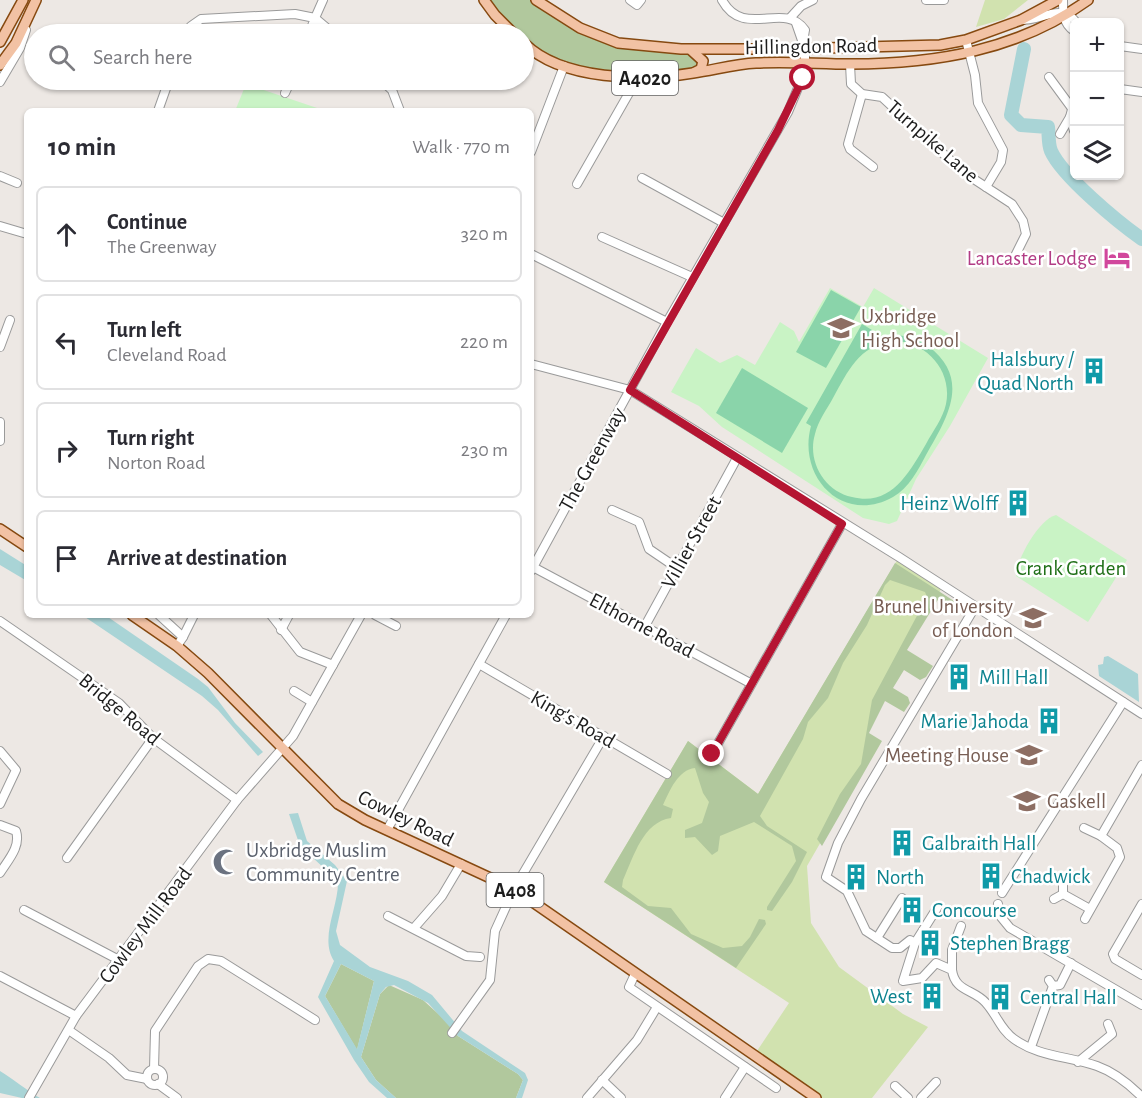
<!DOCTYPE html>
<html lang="en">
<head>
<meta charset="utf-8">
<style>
  body { margin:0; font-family:"Alegreya Sans",sans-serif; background:#f7f7f7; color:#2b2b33 }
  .controls { position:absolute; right:18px; top:18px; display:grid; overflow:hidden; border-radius:9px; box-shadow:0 2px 4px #0004 }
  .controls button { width:54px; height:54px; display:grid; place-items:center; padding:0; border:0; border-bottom:2px solid #e1e1e2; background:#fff; color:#2b2b33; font:30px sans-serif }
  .stop { position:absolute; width:18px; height:18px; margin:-14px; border:4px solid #b51532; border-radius:50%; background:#fff }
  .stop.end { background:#b51532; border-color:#fff; box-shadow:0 2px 6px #0008 }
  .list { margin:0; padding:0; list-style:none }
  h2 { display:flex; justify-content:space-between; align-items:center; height:78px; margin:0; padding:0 24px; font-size:26px }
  h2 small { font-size:20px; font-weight:400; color:#7c7c81 }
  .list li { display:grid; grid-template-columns:39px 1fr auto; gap:18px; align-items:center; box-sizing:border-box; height:96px; margin:0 12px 12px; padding:0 12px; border:2px solid #e1e1e2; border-radius:9px }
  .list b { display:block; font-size:22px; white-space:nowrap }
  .list p { margin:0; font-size:20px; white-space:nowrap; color:#7c7c81 }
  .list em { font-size:20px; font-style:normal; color:#7c7c81 }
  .icon { flex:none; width:33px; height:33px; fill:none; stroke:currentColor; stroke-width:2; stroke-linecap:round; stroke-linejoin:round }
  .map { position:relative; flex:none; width:1142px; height:1098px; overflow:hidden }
  .search { position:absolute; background:#fff; box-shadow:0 2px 4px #0004; left:24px; top:24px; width:510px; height:66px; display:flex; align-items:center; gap:15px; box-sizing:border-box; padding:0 21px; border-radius:33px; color:#7c7c81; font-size:22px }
  .panel { position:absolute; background:#fff; box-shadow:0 2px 4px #0004; left:24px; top:108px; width:510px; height:510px; border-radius:9px }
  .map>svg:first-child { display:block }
</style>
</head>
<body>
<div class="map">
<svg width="1142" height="1098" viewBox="0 0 1142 1098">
  <rect width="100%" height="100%" fill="#ede8e4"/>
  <g fill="#d1e2af">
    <polygon points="985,0 1028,0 1004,19 976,27"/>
    <polygon points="899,557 943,586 872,704 860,774 807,866 811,923 839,967 903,1014 928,1027 872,1098 817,1098 755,1054 789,1003 604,882 688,741 758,794"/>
  </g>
  <g fill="#b1c89d">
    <polygon points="484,0 536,0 618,43 697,53 701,69 637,79 577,70 524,43 524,34 514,34"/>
    <path d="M895,563L968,610L966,614L939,598L907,650L933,666L926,677L920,680L904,670L893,688L908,697L910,703L904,712L885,701L869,733L882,741L822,846L817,839L840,794L861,764L872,700L927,597L925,592L890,580L885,585L867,625L843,663L828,698L808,722L803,739L760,816L767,826L807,852L792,882L772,911L767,910V907L796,861L792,846L754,822L720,836L718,851L712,855L695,837L685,838V830L702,823L709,802L703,793L695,768C678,770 670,790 663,805L673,809L671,818C643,822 634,856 623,880L622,887L648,906L671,908L691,934L723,948L742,946L750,937L759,919L765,920L766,924L736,968L604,882L688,741L758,794Z"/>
    <polygon points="341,964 374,981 357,1050 325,996"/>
    <polygon points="389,985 423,1000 445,1020 458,1036 518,1074 523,1080 516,1098 396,1098 376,1080 361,1057 380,994"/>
  </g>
  <g fill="#c9f3c5">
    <polygon points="246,84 323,110 235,111"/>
    <polygon points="830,288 863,307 874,288 988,358 950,426 916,479 897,521 889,524 863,518 722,427 699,406 671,392 696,348 720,363 737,355 755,365 780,322 794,331 799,342"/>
    <path d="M1056,515L1127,560L1088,622L1016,576C1016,560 1039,519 1056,515Z"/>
  </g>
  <g fill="#8ad4aa" fill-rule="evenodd">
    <polygon points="831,290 861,307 826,368 796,352"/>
    <path d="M862,324L872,330L864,345C885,332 908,332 928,346C972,379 947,418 926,455C918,470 909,488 893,497C843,525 797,477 811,426L806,423ZM892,341C925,340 953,370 946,404C943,418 933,431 926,444C909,473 891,507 852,497C824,491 807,461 815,434C818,421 827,409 833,398C848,371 859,346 892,341Z"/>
    <polygon points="742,368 808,408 782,453 716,413"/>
  </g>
  <g fill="#a9d4d6" fill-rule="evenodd">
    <polygon points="0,549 27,566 27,581 0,565"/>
    <polygon points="82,615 105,615 198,679 208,687 235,723 263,752 258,756 218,710 202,696"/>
    <polygon points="1108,656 1138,674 1139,702 1099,676 1098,665 1103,664 1104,657"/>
    <path d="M298,813L307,841L335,865L347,881L336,931L340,945L370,967L408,981L432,995L462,1031L525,1073L528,1080L522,1098H516L523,1080L518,1074L458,1036L428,1003L394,985L386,987L380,994L361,1057L376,1080L396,1098H387L369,1082L354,1060L318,997L334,961C319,938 339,906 338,881L300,846L289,814ZM341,964L374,981L357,1049L325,996Z"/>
    <path d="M0,1071C15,1080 26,1090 40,1098H22L0,1093Z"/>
  </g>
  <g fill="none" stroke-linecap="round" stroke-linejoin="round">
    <path stroke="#a9d4d6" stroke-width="14" d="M1024,49L1011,115L1021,125L1048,127C1049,134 1048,144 1051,151C1062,176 1119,223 1142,239"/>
    <g stroke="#9a9a9a" stroke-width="10">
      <g id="minor">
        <polyline points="323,0 315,18 334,34"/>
        <polyline points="630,0 637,5 641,0"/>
        <path d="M722,0C744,40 784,0 805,30L803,41"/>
        <polyline points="926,0 944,0"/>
        <path d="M1063,0C1063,12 1063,24 1074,31"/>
        <polyline points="790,18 801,6 813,0"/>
        <path d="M1022,20C1042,20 1062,3 1076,22"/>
        <polyline points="184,34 191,26 201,19 295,14 315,18 309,34"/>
        <polyline points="966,40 975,75 978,103 1003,150 1001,162 986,187"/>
        <polyline points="1120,46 1142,49"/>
        <polyline points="850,64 851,84 862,94 882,97 963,172 1012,204 1023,221 1026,234 1015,256"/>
        <polyline points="1049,77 1071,107"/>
        <polyline points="381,80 392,90 400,111"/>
        <polyline points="0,82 20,48 26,30"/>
        <polyline points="1120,89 1142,92"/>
        <polyline points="285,93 291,80"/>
        <polyline points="862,94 848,144 850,149 873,167"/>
        <polyline points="1074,102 1070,117 1074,131"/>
        <polyline points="158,111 169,80"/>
        <polyline points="1060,134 1070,117"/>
        <polyline points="531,152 564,66"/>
        <polyline points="0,176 17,183"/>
        <polyline points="642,178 724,223"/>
        <polyline points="577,184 637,79"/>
        <polyline points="0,226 27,234"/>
        <polyline points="602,237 692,277"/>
        <polyline points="531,254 667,322"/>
        <polyline points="0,347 10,320"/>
        <polyline points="531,364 630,390 899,557 1142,714"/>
        <polyline points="0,422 0,441"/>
        <polyline points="612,510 639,522 649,549 677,568"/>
        <polyline points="533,567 750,683"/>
        <polyline points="531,571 667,322 788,112 805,71 805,49 796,23"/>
        <path d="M975,607L861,799L838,843L826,877L847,891L866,931L892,948H900L910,940L915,943L903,981L922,978L936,963L952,970C955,992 974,989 986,1003C997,1015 1000,1029 1014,1039C1039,1057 1069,1056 1097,1066C1114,1072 1129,1084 1142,1097"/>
        <polyline points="159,615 183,637 177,646"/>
        <polyline points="271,615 300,652 333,665"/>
        <polyline points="375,615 396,626"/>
        <polyline points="0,621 119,703 153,738 237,800"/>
        <polyline points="645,626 737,458"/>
        <polyline points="281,630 289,615"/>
        <polyline points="183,637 194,615"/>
        <polyline points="479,664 667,774"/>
        <polyline points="294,691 312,702"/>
        <polyline points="0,751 16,770 0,804"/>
        <polyline points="712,754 842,524"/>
        <path d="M0,825L16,831C21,847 8,860 0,873"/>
        <polyline points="1084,828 1101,836"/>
        <polyline points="387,830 506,615"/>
        <polyline points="67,858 153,738"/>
        <polyline points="1063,884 1063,894"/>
        <polyline points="1002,893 1123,702"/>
        <polyline points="1054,899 1063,894 1090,909"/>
        <polyline points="998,904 1001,917 1010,928 1142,1005"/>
        <polyline points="1142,904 1113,954 1115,959 1142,975"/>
        <polyline points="24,910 119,960"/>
        <polyline points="388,916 466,956 480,957"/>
        <polyline points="1085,919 1120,857 1117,848 1101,836 1142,765"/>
        <polyline points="414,928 442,896 461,864"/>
        <polyline points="877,938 902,898"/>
        <polyline points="915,943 937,908"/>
        <polyline points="952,970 952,950 961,926"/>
        <polyline points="635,974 629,987 776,1088"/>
        <polyline points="0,976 76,1016"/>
        <polyline points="1053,986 1060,985 1071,963"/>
        <polyline points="70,1031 109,1058 127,1075 147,1079"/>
        <polyline points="452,1033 490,980 495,931 514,889 604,736"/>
        <polyline points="1031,1047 1053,986 1049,980"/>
        <polyline points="1078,1062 1112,1034 1108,1024"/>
        <polyline points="154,1069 155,1031 198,966 208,959 221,961 315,1020"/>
        <circle cx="155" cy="1077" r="8"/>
        <polyline points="602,1080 621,1098"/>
        <polyline points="158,1084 177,1098"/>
        <polyline points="895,1086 908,1098"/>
        <polyline points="29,1098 76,1016 237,800 293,736 361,615"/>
        <polyline points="587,1098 637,1040 657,1007"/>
        <polyline points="725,1098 745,1067"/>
        <polyline points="921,1098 936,1082"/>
      </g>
    </g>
    <g stroke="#864910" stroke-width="12">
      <g id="major">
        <polyline points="484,0 495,15 514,34"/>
        <polyline points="536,0 580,28 618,43 681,49 788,49 940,45 966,40 1021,20 1058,0"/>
        <polyline points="0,42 23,0"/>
        <path d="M524,43C562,81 643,81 693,73C714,70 735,64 756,63C788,61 819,64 851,64C935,64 1019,50 1088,0"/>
        <polyline points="692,51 703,61 701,69 695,72"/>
        <polyline points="0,65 16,43 36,0"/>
        <polyline points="0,529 27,547"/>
        <polyline points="132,615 177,646 208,673 338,804 365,820 514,889 816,1098"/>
      </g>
    </g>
    <use href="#minor" stroke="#fff" stroke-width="8"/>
    <use href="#major" stroke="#f2c2a4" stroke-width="9"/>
  </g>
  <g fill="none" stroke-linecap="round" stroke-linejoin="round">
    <polyline stroke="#b51532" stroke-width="8" points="712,754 842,524 630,390 778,130 803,78"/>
  </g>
  <defs>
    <g id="hotel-bare" transform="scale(2.07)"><path d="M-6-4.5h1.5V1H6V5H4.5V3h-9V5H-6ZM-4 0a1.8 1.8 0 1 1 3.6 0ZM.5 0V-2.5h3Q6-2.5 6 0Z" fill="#d1479c" stroke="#fff" stroke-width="2.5" paint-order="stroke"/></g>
    <g id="school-bare" transform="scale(2.07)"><path d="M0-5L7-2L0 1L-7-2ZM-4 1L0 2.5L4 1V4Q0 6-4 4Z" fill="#8d6e63" stroke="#fff" stroke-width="2.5" paint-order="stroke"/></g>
    <g id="building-bare" transform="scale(2.07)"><path d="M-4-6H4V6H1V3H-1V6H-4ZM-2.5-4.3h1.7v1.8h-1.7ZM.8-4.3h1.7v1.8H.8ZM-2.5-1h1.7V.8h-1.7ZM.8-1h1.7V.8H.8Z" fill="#0f9aa8" stroke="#fff" stroke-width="2.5" paint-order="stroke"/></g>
    <g id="university-bare" transform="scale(2.07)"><path d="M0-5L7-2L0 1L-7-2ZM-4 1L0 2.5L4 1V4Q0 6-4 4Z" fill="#8d6e63" stroke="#fff" stroke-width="2.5" paint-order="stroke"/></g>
    <g id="mosque-bare" transform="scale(2.07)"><path d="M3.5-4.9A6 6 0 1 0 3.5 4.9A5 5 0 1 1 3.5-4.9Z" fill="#6b7280" stroke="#fff" stroke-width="2.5" paint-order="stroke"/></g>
  </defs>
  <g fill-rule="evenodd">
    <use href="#hotel-bare" x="1117" y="258"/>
    <use href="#school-bare" x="841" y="328"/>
    <use href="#building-bare" x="1094" y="371"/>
    <use href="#building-bare" x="1018" y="503"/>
    <use href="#university-bare" x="1033" y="618"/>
    <use href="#building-bare" x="959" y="677"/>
    <use href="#building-bare" x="1049" y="721"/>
    <use href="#university-bare" x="1029" y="755"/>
    <use href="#university-bare" x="1027" y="801"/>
    <use href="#building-bare" x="902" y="843"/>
    <use href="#mosque-bare" x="226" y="862"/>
    <use href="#building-bare" x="991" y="876"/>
    <use href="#building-bare" x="856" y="877"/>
    <use href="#building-bare" x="912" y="910"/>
    <use href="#building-bare" x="930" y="943"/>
    <use href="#building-bare" x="932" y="996"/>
    <use href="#building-bare" x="1000" y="997"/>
  </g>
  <g text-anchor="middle" stroke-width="5" stroke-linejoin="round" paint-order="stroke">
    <g fill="#fff" stroke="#616161" stroke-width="1.5">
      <rect x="612" y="61" width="66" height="34" rx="4.5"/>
      <rect x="486.5" y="873" width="57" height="34" rx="4.5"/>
    </g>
    <g font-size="20" font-weight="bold" fill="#1d1d1d">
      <text x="645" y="85">A4020</text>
      <text x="515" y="897">A408</text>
    </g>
    <g font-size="21" fill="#1d1d1d" stroke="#fff">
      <text transform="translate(811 46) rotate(-1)" y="7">Hillingdon Road</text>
      <text transform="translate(933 141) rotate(41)" y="7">Turnpike Lane</text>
      <text transform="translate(592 459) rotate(-61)" y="7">The Greenway</text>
      <text transform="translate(691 542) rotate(-61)" y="7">Villier Street</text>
      <text transform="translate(642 625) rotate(28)" y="7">Elthorne Road</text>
      <text transform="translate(120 709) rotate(40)" y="7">Bridge Road</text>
      <text transform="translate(573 719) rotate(30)" y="7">King's Road</text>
      <text transform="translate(406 818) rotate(26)" y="7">Cowley Road</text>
      <text transform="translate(145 925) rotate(-53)" y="7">Cowley Mill Road</text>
    </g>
    <g font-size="21" fill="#b23c85" stroke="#fff" text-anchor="end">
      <text x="1097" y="265">Lancaster Lodge</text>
    </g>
    <g font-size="21" fill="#785e54" stroke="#fff" text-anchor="start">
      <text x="861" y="323">Uxbridge<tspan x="861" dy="24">High School</tspan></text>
      <text x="1013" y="613" text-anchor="end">Brunel University<tspan x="1013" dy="24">of London</tspan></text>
      <text x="1009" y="762" text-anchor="end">Meeting House</text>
      <text x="1047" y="808">Gaskell</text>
    </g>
    <g font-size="21" fill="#0d838f" stroke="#fff" text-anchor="start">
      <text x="1074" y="366" text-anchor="end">Halsbury /<tspan x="1074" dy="24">Quad North</tspan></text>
      <text x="998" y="510" text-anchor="end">Heinz Wolff</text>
      <text x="979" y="684">Mill Hall</text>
      <text x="1029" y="728" text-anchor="end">Marie Jahoda</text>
      <text x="922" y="850">Galbraith Hall</text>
      <text x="1011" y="883">Chadwick</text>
      <text x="876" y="884">North</text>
      <text x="932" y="917">Concourse</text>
      <text x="950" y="950">Stephen Bragg</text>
      <text x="912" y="1003" text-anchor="end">West</text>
      <text x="1020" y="1004">Central Hall</text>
    </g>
    <g font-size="21" fill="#1f6f17" stroke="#fff">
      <text x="1071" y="575">Crank Garden</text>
    </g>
    <g font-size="21" fill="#5b616d" stroke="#fff" text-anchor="start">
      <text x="246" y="857">Uxbridge Muslim<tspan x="246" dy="24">Community Centre</tspan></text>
    </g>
  </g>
</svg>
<div class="controls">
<button>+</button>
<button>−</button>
<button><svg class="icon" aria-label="layers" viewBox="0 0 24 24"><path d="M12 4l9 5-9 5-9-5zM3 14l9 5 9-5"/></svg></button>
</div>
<div class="stop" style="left:803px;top:78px"></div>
<div class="stop end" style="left:712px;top:754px"></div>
<div class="search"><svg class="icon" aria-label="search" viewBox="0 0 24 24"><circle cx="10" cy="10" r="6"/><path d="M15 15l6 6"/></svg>Search here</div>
<section class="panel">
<h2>10 min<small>Walk · 770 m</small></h2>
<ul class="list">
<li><svg class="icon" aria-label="ahead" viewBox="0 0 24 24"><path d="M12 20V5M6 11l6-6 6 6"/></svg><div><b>Continue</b><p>The Greenway</p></div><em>320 m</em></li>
<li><svg class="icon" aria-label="left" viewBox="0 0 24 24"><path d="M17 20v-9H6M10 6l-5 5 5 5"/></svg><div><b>Turn left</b><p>Cleveland Road</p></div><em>220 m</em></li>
<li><svg class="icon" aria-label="right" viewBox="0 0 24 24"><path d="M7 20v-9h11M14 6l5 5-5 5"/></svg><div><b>Turn right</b><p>Norton Road</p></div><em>230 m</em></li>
<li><svg class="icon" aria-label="arrive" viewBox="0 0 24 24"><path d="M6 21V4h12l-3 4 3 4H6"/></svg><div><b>Arrive at destination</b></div></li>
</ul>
</section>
</div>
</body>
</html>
